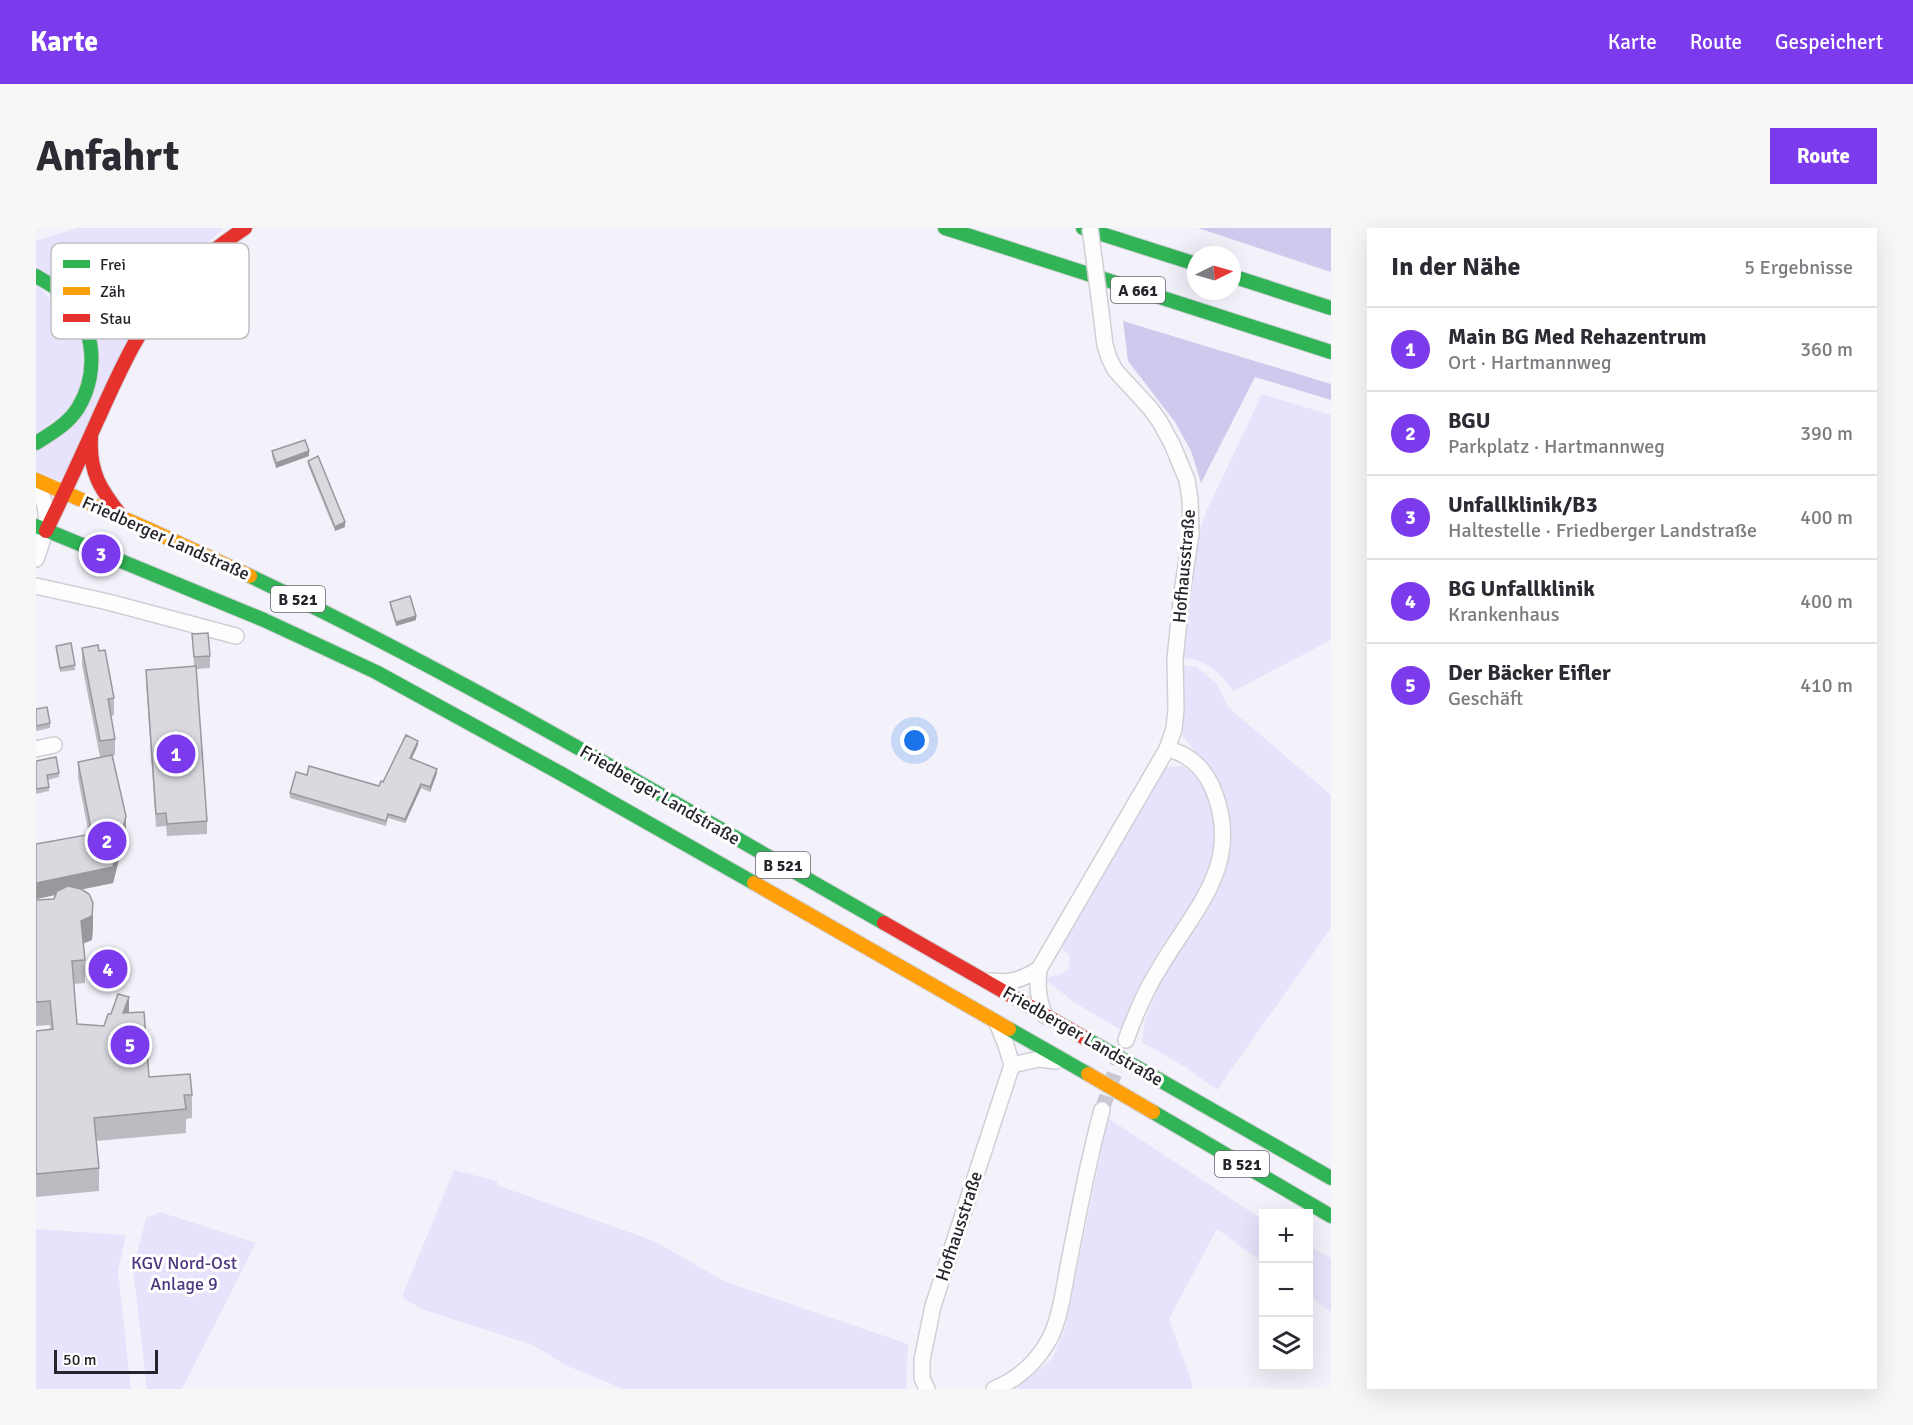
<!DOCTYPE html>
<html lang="de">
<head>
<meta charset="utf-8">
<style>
  body { margin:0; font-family:Signika,sans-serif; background:#f7f7f7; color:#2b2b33 }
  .controls { position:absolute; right:18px; bottom:18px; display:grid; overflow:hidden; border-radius:0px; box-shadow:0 6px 24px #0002 }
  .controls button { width:54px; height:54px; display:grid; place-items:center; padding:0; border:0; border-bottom:2px solid #e1e1e2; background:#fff; color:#2b2b33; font:30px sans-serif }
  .compass { position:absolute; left:1151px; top:18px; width:54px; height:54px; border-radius:50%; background:#fff; box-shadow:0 6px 24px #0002; rotate:85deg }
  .scale { position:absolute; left:18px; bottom:15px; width:104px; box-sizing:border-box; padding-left:6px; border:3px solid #26252c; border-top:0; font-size:16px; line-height:21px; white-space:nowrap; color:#26252c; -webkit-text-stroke:4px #fff; paint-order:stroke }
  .you { position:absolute; left:879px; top:513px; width:21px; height:21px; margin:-15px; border:4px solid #fff; border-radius:50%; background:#1a73e8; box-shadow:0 0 0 9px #1a73e833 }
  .badge { display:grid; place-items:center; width:39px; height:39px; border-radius:50%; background:#7c3aed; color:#fff; font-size:20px; font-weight:700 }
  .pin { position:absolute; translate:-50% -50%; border:3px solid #fff; box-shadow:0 2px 6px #0006 }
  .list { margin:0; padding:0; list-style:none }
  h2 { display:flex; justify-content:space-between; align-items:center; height:78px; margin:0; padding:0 24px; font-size:26px }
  h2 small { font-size:20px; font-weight:400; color:#7c7c81 }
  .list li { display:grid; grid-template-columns:39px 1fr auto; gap:18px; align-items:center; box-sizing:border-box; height:84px; padding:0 24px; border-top:2px solid #e1e1e2 }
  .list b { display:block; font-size:22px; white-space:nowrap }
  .list p { margin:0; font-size:20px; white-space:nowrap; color:#7c7c81 }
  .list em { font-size:20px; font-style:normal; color:#7c7c81 }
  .icon { flex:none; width:33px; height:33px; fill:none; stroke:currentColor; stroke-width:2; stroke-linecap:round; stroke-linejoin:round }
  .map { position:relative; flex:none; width:1295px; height:1161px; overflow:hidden; border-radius:0px }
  header { display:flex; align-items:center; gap:36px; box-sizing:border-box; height:84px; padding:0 30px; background:#7c3aed; color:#fff }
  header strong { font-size:28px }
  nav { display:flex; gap:33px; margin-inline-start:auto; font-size:21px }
  .intro { display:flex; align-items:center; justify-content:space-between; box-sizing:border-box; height:144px; padding:0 36px }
  h1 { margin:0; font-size:42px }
  .button { padding:15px 27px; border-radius:0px; background:#7c3aed; color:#fff; font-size:21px; font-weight:700 }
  main { display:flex; gap:36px; padding:0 36px }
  aside { flex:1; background:#fff; border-radius:0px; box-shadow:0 6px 24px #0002 }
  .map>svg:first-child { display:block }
</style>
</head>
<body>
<header>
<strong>Karte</strong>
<nav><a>Karte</a><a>Route</a><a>Gespeichert</a></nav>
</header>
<div class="intro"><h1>Anfahrt</h1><a class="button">Route</a></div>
<main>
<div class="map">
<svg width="1295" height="1161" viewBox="0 0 1295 1161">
  <rect width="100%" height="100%" fill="#f3f2fa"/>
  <g fill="#e8e3fc">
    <polygon points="41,0 188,0 154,31 24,253 0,243 0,220 63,123 0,42 0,13"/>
    <polygon points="0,56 46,103 48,160 0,210"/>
    <path d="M1226,166L1295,187V412L1198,463C1180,442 1174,434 1146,429L1161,311L1169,286Z"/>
    <polygon points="1146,438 1160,438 1181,456 1193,480 1295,567 1295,700 1181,862 1149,839 1106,814 1109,791 1127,748 1175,672 1189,646 1196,611 1193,581 1179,548 1146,507"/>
    <path d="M1147,538L1159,545L1171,564L1178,590L1181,623L1170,652L1127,718L1086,803L1039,775L1010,752C1017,745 1024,750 1033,740V727L1026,720V714L1129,539Z"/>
    <polygon points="1072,890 1227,992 1227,1035 1181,1001 1133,1091 1155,1152 1156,1161 979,1161 1016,1131 1029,1100"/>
    <polygon points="418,942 461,953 461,957 618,1013 690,1054 872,1116 870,1161 588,1161 531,1138 497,1117 388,1082 368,1071 367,1066"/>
    <polygon points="124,984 220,1015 146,1161 111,1161 97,1041 110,990"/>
    <polygon points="0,1001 90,1007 82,1043 95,1161 0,1161"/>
    <polygon points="1273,1019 1295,1030 1295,1084 1273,1068"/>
  </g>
  <g fill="#d1c8ee">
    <polygon points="1162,0 1295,0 1295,44"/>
    <polygon points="1087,93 1295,156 1295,172 1219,149 1165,255 1155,223 1139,194 1092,133"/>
  </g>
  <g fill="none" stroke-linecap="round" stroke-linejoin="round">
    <polyline stroke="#cac9d1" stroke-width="15" stroke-dasharray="15 8" stroke-linecap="butt" points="1066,882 1086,823"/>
    <g stroke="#d0cfd6" stroke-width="18">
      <g id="street">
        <path d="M0,259C18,283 9,306 0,331"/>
        <polyline points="0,358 72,374 200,408"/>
        <polyline points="0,521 18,517"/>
        <path d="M955,753C974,756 987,751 1003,741"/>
        <path d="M1009,788C1002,771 1001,759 1003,741L1131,521L1138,501L1140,481L1139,431L1146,364L1155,306L1154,271L1151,252L1136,216L1124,194L1114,180L1079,142L1073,130L1069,117L1065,84"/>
        <path d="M1090,812C1099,787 1109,763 1123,741C1158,681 1208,636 1177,561C1168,540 1154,526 1131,521"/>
        <polyline points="976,837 1003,831 1020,833"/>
        <polyline points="891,1161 886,1150 886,1132 897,1078 976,837 970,817 961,795"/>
        <path d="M958,1161C984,1150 1001,1134 1014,1110C1025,1088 1028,1058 1033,1034C1043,983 1052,932 1066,882"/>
      </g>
    </g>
    <g stroke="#d0cfd6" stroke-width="16">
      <g id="fast">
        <polyline points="909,0 1295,124"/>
        <polyline points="1047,0 1160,36"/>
        <path d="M0,48C8,53 16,57 24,63C58,89 65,143 42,180C32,196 16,205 0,215"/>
        <polyline points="1196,48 1295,80"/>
        <polyline points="0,298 228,392 340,444 524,545 718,655"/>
        <path d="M214,348C432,451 639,576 848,695"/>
        <polyline points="973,801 1052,846"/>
        <polyline points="1120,850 1295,950"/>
        <polyline points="1117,884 1295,988"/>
      </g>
    </g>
    <g stroke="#d0cfd6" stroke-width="16">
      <g id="slow">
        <polyline points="0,252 112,301 214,348"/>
        <polyline points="718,655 973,801"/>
      </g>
    </g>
    <g stroke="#d0cfd6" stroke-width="16">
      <g id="jam">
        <path d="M55,210C53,245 65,262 86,289"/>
        <path d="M10,303C28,266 45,229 62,191C83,145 104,96 139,57C159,35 184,17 209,0"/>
        <polyline points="848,695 1054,813"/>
      </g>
    </g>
    <use href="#street" stroke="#fdfdfe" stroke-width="15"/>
    <use href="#fast" stroke="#30b455" stroke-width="14"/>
    <use href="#slow" stroke="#ff9f0a" stroke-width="14"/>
    <use href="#jam" stroke="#e5322d" stroke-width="14"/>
    <g stroke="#d0cfd6" stroke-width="18" stroke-linecap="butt">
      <polyline id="street-bridge" points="1054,0 1065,84"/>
    </g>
    <g stroke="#d0cfd6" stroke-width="16" stroke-linecap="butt">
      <polyline id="fast-bridge" points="1054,813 1120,850"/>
    </g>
    <g stroke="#d0cfd6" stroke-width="16" stroke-linecap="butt">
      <polyline id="slow-bridge" points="1052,846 1117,884"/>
    </g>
    <use href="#street-bridge" stroke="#fdfdfe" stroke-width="15"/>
    <use href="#fast-bridge" stroke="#30b455" stroke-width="14"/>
    <use href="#slow-bridge" stroke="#ff9f0a" stroke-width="14"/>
  </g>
  <g fill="#bbbbc1">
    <polygon points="236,223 273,228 240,240 236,228"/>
    <polygon points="272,233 309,299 299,303 272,237"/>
    <polygon points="354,374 380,392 360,398 354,378"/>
    <polygon points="156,406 174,428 174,440 160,441 171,593 171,606 131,608 130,598 120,599 110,454 110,442 158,438"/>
    <polygon points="20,418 39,437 39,442 24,444"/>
    <polygon points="46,420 63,423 78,470 78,487 75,488 79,511 79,527 77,528 90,604 77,655 46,661 57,698 56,712 47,716 49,732 49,755 38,756 41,796 68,798 93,785 113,849 156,867 156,890 150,891 150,905 60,913 63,940 63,963 0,969 0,803 15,802 14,797 0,798 0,672 18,671 19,667 0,671 0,616 53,607 42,550 42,534 64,529 46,437"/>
    <polygon points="0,481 14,495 14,500 0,503"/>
    <polygon points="382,517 376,530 401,545 394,564 385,560 369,595 352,590 350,598 254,570 254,565 343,558"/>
    <polygon points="0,533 23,545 23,549 12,552 13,563 0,566"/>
  </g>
  <g fill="#99989d">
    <polygon points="273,223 273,228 240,240 240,235"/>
    <polygon points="309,294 309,299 299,303 299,299"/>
    <polygon points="380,388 380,392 360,398 360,394"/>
    <polygon points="382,513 382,517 374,534 374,530"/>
    <polygon points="401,541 401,545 394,564 394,559"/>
    <polygon points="385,556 385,560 369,595 369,591"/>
    <polygon points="90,588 90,604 77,655 0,671 0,655"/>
    <polygon points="57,675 57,698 56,712 45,716 45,693"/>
    <polygon points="93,769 93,793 87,785"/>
  </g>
  <g fill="#dad9e0" stroke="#99989d" stroke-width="1.5">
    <polygon points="269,212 273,223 240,235 236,223"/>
    <polygon points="282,228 309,294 299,299 272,233"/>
    <polygon points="374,368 380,388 360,394 354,374"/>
    <polygon points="172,405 174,428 158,429 156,406"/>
    <polygon points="35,415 39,437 24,440 20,418"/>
    <polygon points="62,417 63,423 69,422 78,470 72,471 79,511 64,513 46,420"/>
    <polygon points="160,438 171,593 131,596 130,585 120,586 110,442"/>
    <polygon points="11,479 14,495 0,498 0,481"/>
    <polygon points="370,507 382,513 374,530 401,541 394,559 385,556 369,591 352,586 350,593 254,565 260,544 271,547 273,538 343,558 345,553 347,554"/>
    <polygon points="76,527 90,588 77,639 0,655 0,616 56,606 42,534"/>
    <polygon points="20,529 23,545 11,547 13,559 0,561 0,533"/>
    <polygon points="32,658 45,661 53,666 57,675 56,688 45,693 49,732 36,733 41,796 68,798 72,786 75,786 82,766 93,769 87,785 108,784 113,849 154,846 156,867 148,867 150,881 58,890 63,940 0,946 0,803 17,801 14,773 0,774 0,672 18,671 21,663"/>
  </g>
  <g text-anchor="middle" stroke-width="6" stroke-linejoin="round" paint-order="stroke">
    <g fill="#fff" stroke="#67666b" stroke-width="1.5">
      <rect x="1075" y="49" width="54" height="26" rx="4.5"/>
      <rect x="235" y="358" width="54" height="26" rx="4.5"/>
      <rect x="720" y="624" width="54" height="26" rx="4.5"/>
      <rect x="1179" y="923" width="54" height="26" rx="4.5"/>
    </g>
    <g font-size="16" font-weight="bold" fill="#26252c">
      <text x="1102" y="68">A 661</text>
      <text x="262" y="377">B 521</text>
      <text x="747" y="643">B 521</text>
      <text x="1206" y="942">B 521</text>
    </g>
    <g font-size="18" fill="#26252c" stroke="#fff">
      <text transform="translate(130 310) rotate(24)" y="6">Friedberger Landstraße</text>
      <text transform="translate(1148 338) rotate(-85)" y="6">Hofhausstraße</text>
      <text transform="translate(624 567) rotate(30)" y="6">Friedberger Landstraße</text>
      <text transform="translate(1047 808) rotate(30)" y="6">Friedberger Landstraße</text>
      <text transform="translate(923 998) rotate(-72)" y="6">Hofhausstraße</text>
    </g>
    <g font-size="18" fill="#4d357f" stroke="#fff">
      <text x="148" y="1041">KGV Nord-Ost<tspan x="148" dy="21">Anlage 9</tspan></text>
    </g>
  </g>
  <rect x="15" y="15" width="198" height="96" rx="9" fill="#fff" stroke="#bebec0" stroke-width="1.5"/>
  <rect x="27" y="32" width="27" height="8" fill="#30b455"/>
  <rect x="27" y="59" width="27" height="8" fill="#ff9f0a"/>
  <rect x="27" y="86" width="27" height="8" fill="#e5322d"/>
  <g font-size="16" fill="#26252c">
    <text x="64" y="42">Frei</text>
    <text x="64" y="69">Zäh</text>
    <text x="64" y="96">Stau</text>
  </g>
</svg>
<div class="controls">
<button>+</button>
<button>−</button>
<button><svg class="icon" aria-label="layers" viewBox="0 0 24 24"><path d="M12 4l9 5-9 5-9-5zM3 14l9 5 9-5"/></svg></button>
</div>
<svg class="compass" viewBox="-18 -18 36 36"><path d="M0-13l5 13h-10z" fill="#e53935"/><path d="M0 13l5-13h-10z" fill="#7c7c81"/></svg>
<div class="scale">50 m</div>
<div class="you"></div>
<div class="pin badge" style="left:140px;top:526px">1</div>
<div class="pin badge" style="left:71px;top:613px">2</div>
<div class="pin badge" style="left:65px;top:326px">3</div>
<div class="pin badge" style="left:72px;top:741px">4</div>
<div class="pin badge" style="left:94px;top:817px">5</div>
</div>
<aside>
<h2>In der Nähe<small>5 Ergebnisse</small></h2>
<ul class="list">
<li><span class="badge">1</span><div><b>Main BG Med Rehazentrum</b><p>Ort · Hartmannweg</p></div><em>360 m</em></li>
<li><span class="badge">2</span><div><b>BGU</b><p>Parkplatz · Hartmannweg</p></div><em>390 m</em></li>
<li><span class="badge">3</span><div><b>Unfallklinik/B3</b><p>Haltestelle · Friedberger Landstraße</p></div><em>400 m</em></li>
<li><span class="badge">4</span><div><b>BG Unfallklinik</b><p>Krankenhaus</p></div><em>400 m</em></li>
<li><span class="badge">5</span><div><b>Der Bäcker Eifler</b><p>Geschäft</p></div><em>410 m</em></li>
</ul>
</aside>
</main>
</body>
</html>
